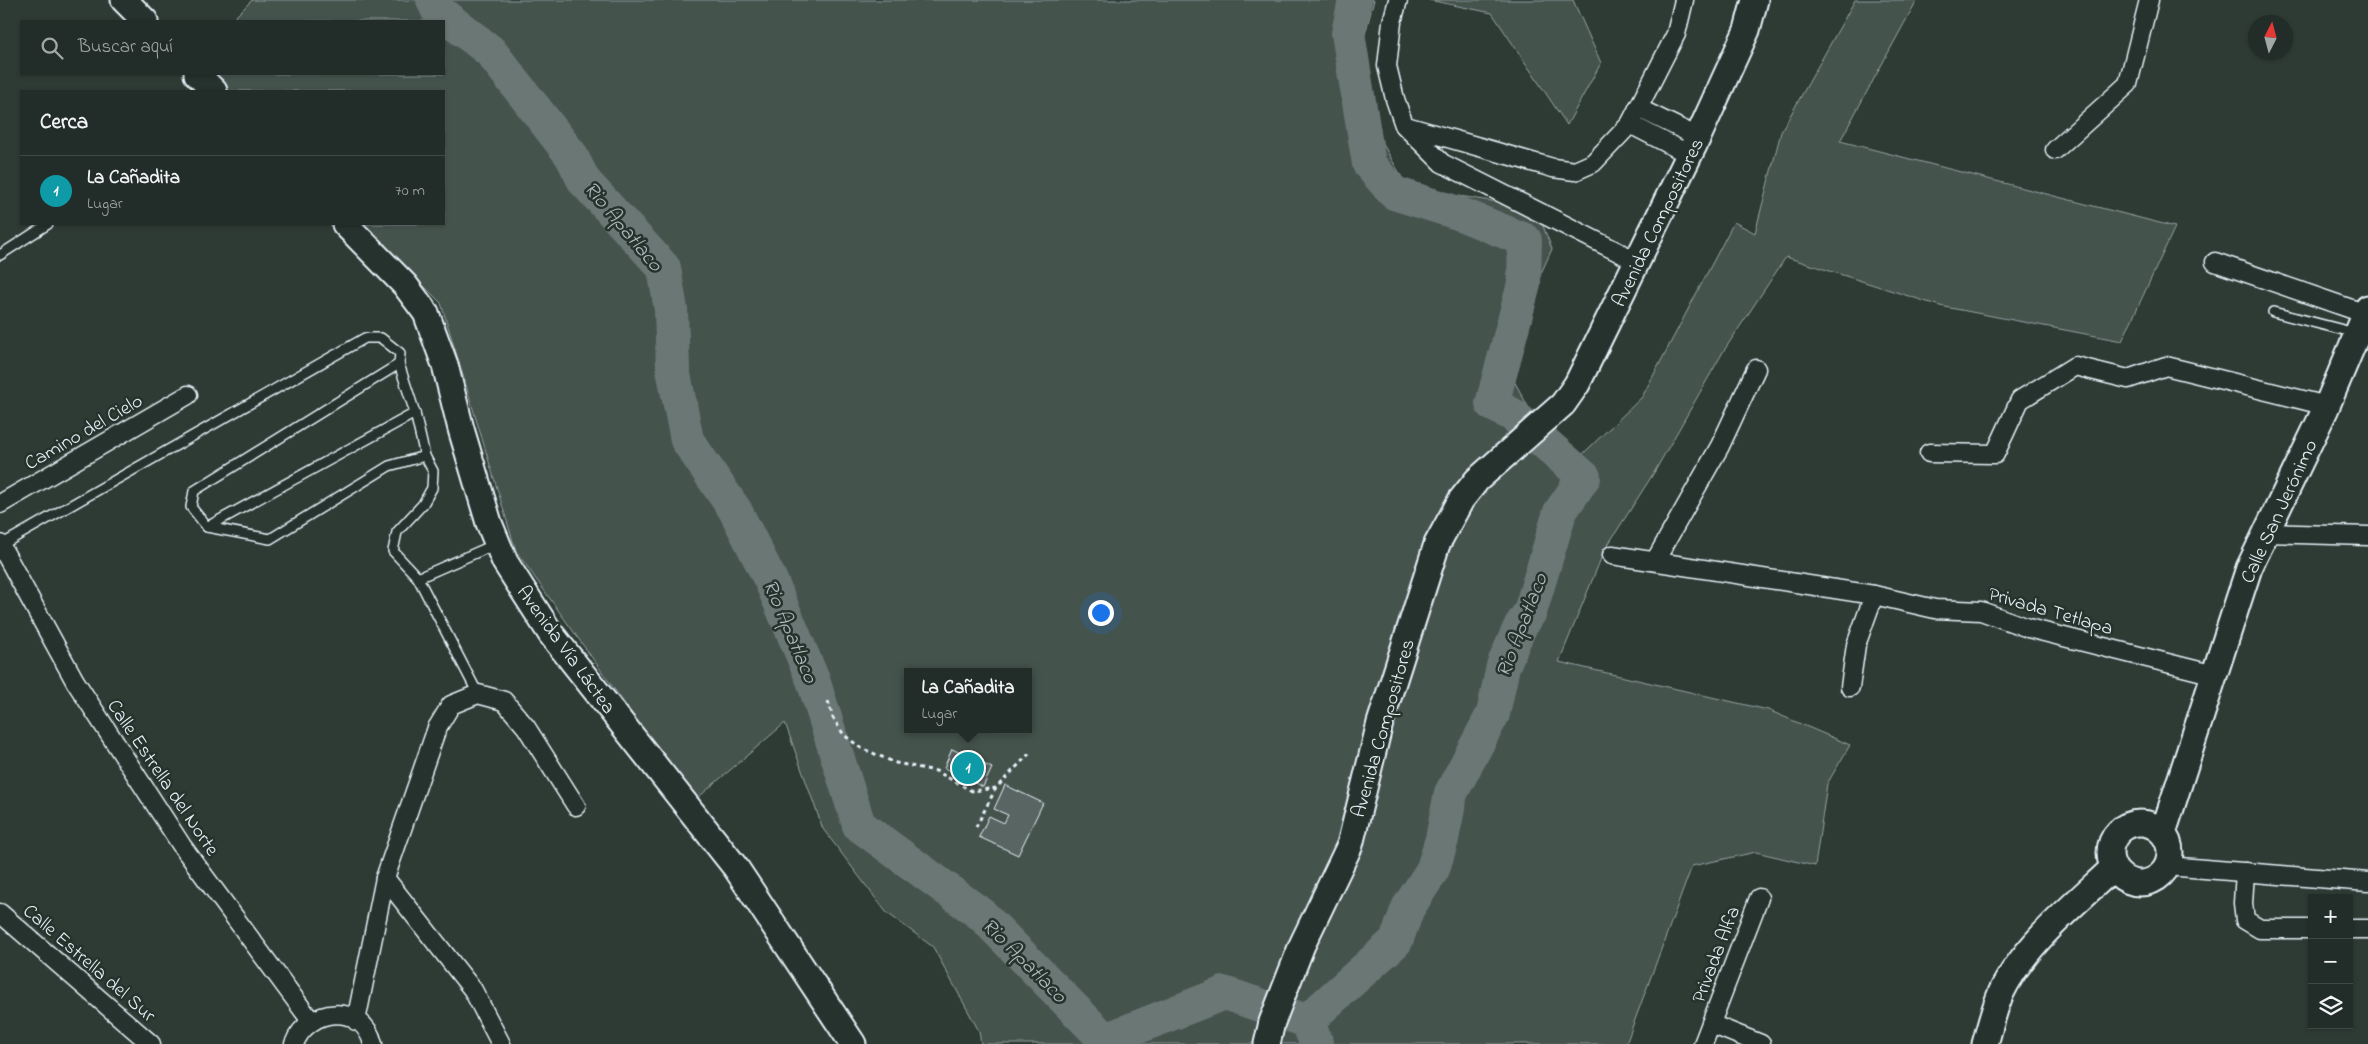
<!DOCTYPE html>
<html lang="es">
<head>
<meta charset="utf-8">
<style>
  body { margin:0; font-family:"Indie Flower",sans-serif; background:#2e3834; color:#f1f3f6 }
  .controls { position:absolute; right:15px; bottom:15px; display:grid; overflow:hidden; border-radius:0px; box-shadow:0 1px 4px #0004 }
  .controls button { width:45px; height:45px; display:grid; place-items:center; padding:0; border:0; border-bottom:1px solid #3f4845; background:#222c28; color:#f1f3f6; font:25px sans-serif }
  .compass { position:absolute; left:2248px; top:15px; width:45px; height:45px; border-radius:50%; background:#222c28; box-shadow:0 1px 4px #0004; rotate:6deg }
  .you { position:absolute; left:1100px; top:612px; width:18px; height:18px; margin:-12px; border:4px solid #fff; border-radius:50%; background:#1a73e8; box-shadow:0 0 0 8px #1a73e833 }
  .badge { display:grid; place-items:center; width:32px; height:32px; border-radius:50%; background:#1a73e8; color:#fff; font-size:16px; font-weight:700 }
  .pin { position:absolute; translate:-50% -50%; border:2px solid #fff; box-shadow:0 1px 5px #0006 }
  .popup { position:absolute; left:904px; top:668px; width:128px; height:65px; box-sizing:border-box; display:grid; place-content:center; border-radius:0px; background:#222c28; filter:drop-shadow(0 1px 4px #0005); font-size:16px; white-space:nowrap; color:#a2a7a8 }
  .popup b { font-size:19px; color:#f1f3f6 }
  .popup::after { content:''; position:absolute; left:50%; top:100%; margin-left:-10px; border:10px solid transparent; border-top-color:#222c28 }
  .list { margin:0; padding:0; list-style:none }
  h2 { display:flex; justify-content:space-between; align-items:center; height:65px; margin:0; padding:0 20px; font-size:21px }
  h2 small { font-size:16px; font-weight:400; color:#a2a7a8 }
  .list li { display:grid; grid-template-columns:32px 1fr auto; gap:15px; align-items:center; box-sizing:border-box; height:70px; padding:0 20px; border-top:1px solid #3f4845 }
  .list b { display:block; font-size:19px; white-space:nowrap }
  .list p { margin:0; font-size:16px; white-space:nowrap; color:#a2a7a8 }
  .list em { font-size:16px; font-style:normal; color:#a2a7a8 }
  .icon { flex:none; width:28px; height:28px; fill:none; stroke:currentColor; stroke-width:2; stroke-linecap:round; stroke-linejoin:round }
  .map { position:relative; flex:none; width:2368px; height:1044px; overflow:hidden }
  .search { position:absolute; background:#222c28; box-shadow:0 1px 4px #0004; left:20px; top:20px; width:425px; height:55px; display:flex; align-items:center; gap:12px; box-sizing:border-box; padding:0 18px; border-radius:0px; color:#a2a7a8; font-size:19px }
  .panel { position:absolute; background:#222c28; box-shadow:0 1px 4px #0004; left:20px; top:90px; width:425px; height:135px; border-radius:0px }
  .map>svg:first-child { display:block }
</style>
</head>
<body>
<div class="map">
<svg width="2368" height="1044" viewBox="0 0 2368 1044">
  <rect width="100%" height="100%" fill="#2e3b35"/>
  <filter id="ink" filterUnits="userSpaceOnUse"><feTurbulence type="fractalNoise" baseFrequency=".02" numOctaves="2"/><feDisplacementMap in="SourceGraphic" scale="10" xChannelSelector="R" yChannelSelector="G"/><feConvolveMatrix kernelMatrix="1 2 1 2 8 2 1 2 1" color-interpolation-filters="sRGB"/></filter>
  <g filter="url(#ink)">
    <g fill="#45524e" stroke="#96a2a3" fill-rule="evenodd">
      <path d="M252,0H1374L1351,88L1408,188L1536,208L1552,249L1502,359L1564,472L1642,397L1734,222L1755,233L1781,132L1855,0H1917L1840,141L2175,227L2122,341L1940,306L1786,257L1723,352L1655,471L1604,551L1559,662L1768,710L1850,745L1827,784L1815,866L1756,852L1692,866L1626,1044H981L979,1031L933,947L886,912L823,829L785,723L694,801L516,551L441,303L362,224H444V91H230L213,74H444V21H231ZM908,672H1028V729H908Z"/>
      <polygon points="1429,0 1573,0 1601,63 1567,125 1492,13"/>
    </g>
    <g fill="none" stroke-linecap="round" stroke-linejoin="round">
      <g stroke="#6b7775" stroke-width="34">
        <polyline points="433,0 438,11 490,51 571,155 584,181 664,268 671,310 673,369 687,440 735,510 771,581 813,680 859,825 982,915 1105,1040 1224,993 1307,1021 1317,1044"/>
        <polyline points="1307,1021 1396,941 1408,908 1433,869 1442,839 1451,793 1493,714 1503,666 1520,627 1530,612 1560,512 1584,477 1513,415 1492,404 1524,284 1525,240 1458,213 1394,193 1369,164 1348,33 1355,0"/>
      </g>
    </g>
    <g fill="#596563" stroke="#e8f1f8">
      <polygon points="952,749 992,768 983,787 944,768"/>
      <polygon points="1005,785 1043,803 1018,855 979,837 989,816 1004,823 1008,815 994,809"/>
    </g>
    <g fill="none" stroke-linecap="round" stroke-linejoin="round">
      <g stroke="#e8f1f8" stroke-width="12">
        <g id="lane">
          <polyline points="0,255 48,224"/>
          <polyline points="2273,312 2355,333"/>
          <polyline points="399,364 194,491 191,507 207,527 270,539 389,466 425,456"/>
          <polyline points="207,527 415,413"/>
          <polyline points="1,545 365,338 381,338 400,353 399,364 415,413 425,456 433,471 432,488 423,504 397,532 393,551 418,578 478,694"/>
          <polyline points="418,578 496,544"/>
        </g>
      </g>
      <g stroke="#e8f1f8" stroke-width="21">
        <g id="street">
          <polyline points="1398,0 1392,22 1387,66 1395,99 1404,125 1442,163 1638,262"/>
          <polyline points="1638,108 1698,137"/>
          <polyline points="1630,124 1690,155"/>
          <polyline points="1406,126 1553,168 1575,171 1593,163 1630,124 1676,34 1684,0"/>
          <polyline points="2055,150 2128,84 2149,0"/>
          <polyline points="2215,262 2366,314"/>
          <polyline points="1929,453 1995,454 2020,400 2075,366 2128,379 2166,366 2315,403 2326,408"/>
          <polyline points="0,504 188,395"/>
          <polyline points="2266,533 2368,536"/>
          <polyline points="0,544 75,681 182,846 311,1021"/>
          <polyline points="1612,555 1874,595 1935,609 1981,611 2028,628 2215,675"/>
          <polyline points="1655,561 1720,446 1756,369"/>
          <polyline points="1850,687 1856,645 1874,595"/>
          <polyline points="2167,866 2368,882"/>
          <polyline points="2245,872 2243,903 2245,920 2260,929 2312,929"/>
          <polyline points="385,878 473,990 501,1044"/>
          <polyline points="0,913 151,1044"/>
          <polyline points="2349,929 2368,929"/>
          <polyline points="356,1021 385,878 437,728 451,705 478,694 504,701 526,727 576,806"/>
          <polyline points="1711,1024 1761,1044"/>
          <path d="M294,1044C308,1007 363,1002 373,1044"/>
          <polyline points="1703,1044 1759,898"/>
        </g>
      </g>
      <g stroke="#e8f1f8" stroke-width="29">
        <g id="secondary">
          <polyline points="124,0 145,21"/>
          <polyline points="197,74 214,91"/>
          <polyline points="345,224 405,285 426,313 445,365 461,429 489,523 505,562 551,634 736,868 853,1044"/>
          <circle cx="2140" cy="853" r="30"/>
          <polyline points="2163,833 2249,568 2326,408 2368,308"/>
          <polyline points="1267,1044 1272,1022 1302,945 1350,845 1380,723 1437,544 1461,500 1477,480 1563,404 1577,384 1698,137 1747,30 1755,0"/>
          <path d="M1985,1044C1990,1027 1994,1009 2001,993C2024,945 2075,904 2113,868"/>
        </g>
      </g>
      <g stroke="#e8f1f8" stroke-width="3" stroke-dasharray="4 4" stroke-linecap="butt">
        <polyline points="828,701 833,718 844,735 861,748 896,763 936,771 972,791 996,788"/>
        <polyline points="976,827 996,788 1029,754"/>
      </g>
      <use href="#lane" stroke="#26332d" stroke-width="9"/>
      <use href="#street" stroke="#26332d" stroke-width="18"/>
      <use href="#secondary" stroke="#26332d" stroke-width="25"/>
    </g>
  </g>
  <g text-anchor="middle" stroke-width="5" stroke-linejoin="round" paint-order="stroke">
    <g font-size="20" fill="#e8f1f8" stroke="#26332d">
      <text transform="translate(1657 222) rotate(-64)" y="7">Avenida Compositores</text>
      <text transform="translate(83 431) rotate(-30)" y="7">Camino del Cielo</text>
      <text transform="translate(2278 511) rotate(-65)" y="7">Calle San Jerónimo</text>
      <text transform="translate(2051 610) rotate(16)" y="7">Privada Tetlapa</text>
      <text transform="translate(567 649) rotate(54)" y="7">Avenida Vía Láctea</text>
      <text transform="translate(1382 728) rotate(-74)" y="7">Avenida Compositores</text>
      <text transform="translate(164 777) rotate(56)" y="7">Calle Estrella del Norte</text>
      <text transform="translate(1715 954) rotate(-69)" y="7">Privada Alfa</text>
      <text transform="translate(90 962) rotate(41)" y="7">Calle Estrella del Sur</text>
    </g>
    <g font-size="21" font-style="italic" fill="#b0babd" stroke="#26332d">
      <text transform="translate(624 226) rotate(50)" y="7">Rio Apatlaco</text>
      <text transform="translate(1521 625) rotate(-69)" y="7">Rio Apatlaco</text>
      <text transform="translate(791 631) rotate(67)" y="7">Rio Apatlaco</text>
      <text transform="translate(1025 960) rotate(45)" y="7">Rio Apatlaco</text>
    </g>
  </g>
</svg>
<div class="controls">
<button>+</button>
<button>−</button>
<button><svg class="icon" aria-label="layers" viewBox="0 0 24 24"><path d="M12 4l9 5-9 5-9-5zM3 14l9 5 9-5"/></svg></button>
</div>
<svg class="compass" viewBox="-18 -18 36 36"><path d="M0-13l5 13h-10z" fill="#e53935"/><path d="M0 13l5-13h-10z" fill="#a2a7a8"/></svg>
<div class="you"></div>
<div class="pin badge" style="left:968px;top:768px;background:#0f9aa8">1</div>
<div class="popup"><b>La Cañadita</b>Lugar</div>
<div class="search"><svg class="icon" aria-label="search" viewBox="0 0 24 24"><circle cx="10" cy="10" r="6"/><path d="M15 15l6 6"/></svg>Buscar aquí</div>
<section class="panel">
<h2>Cerca<small></small></h2>
<ul class="list">
<li><span class="badge" style="background:#0f9aa8">1</span><div><b>La Cañadita</b><p>Lugar</p></div><em>70 m</em></li>
</ul>
</section>
</div>
</body>
</html>
